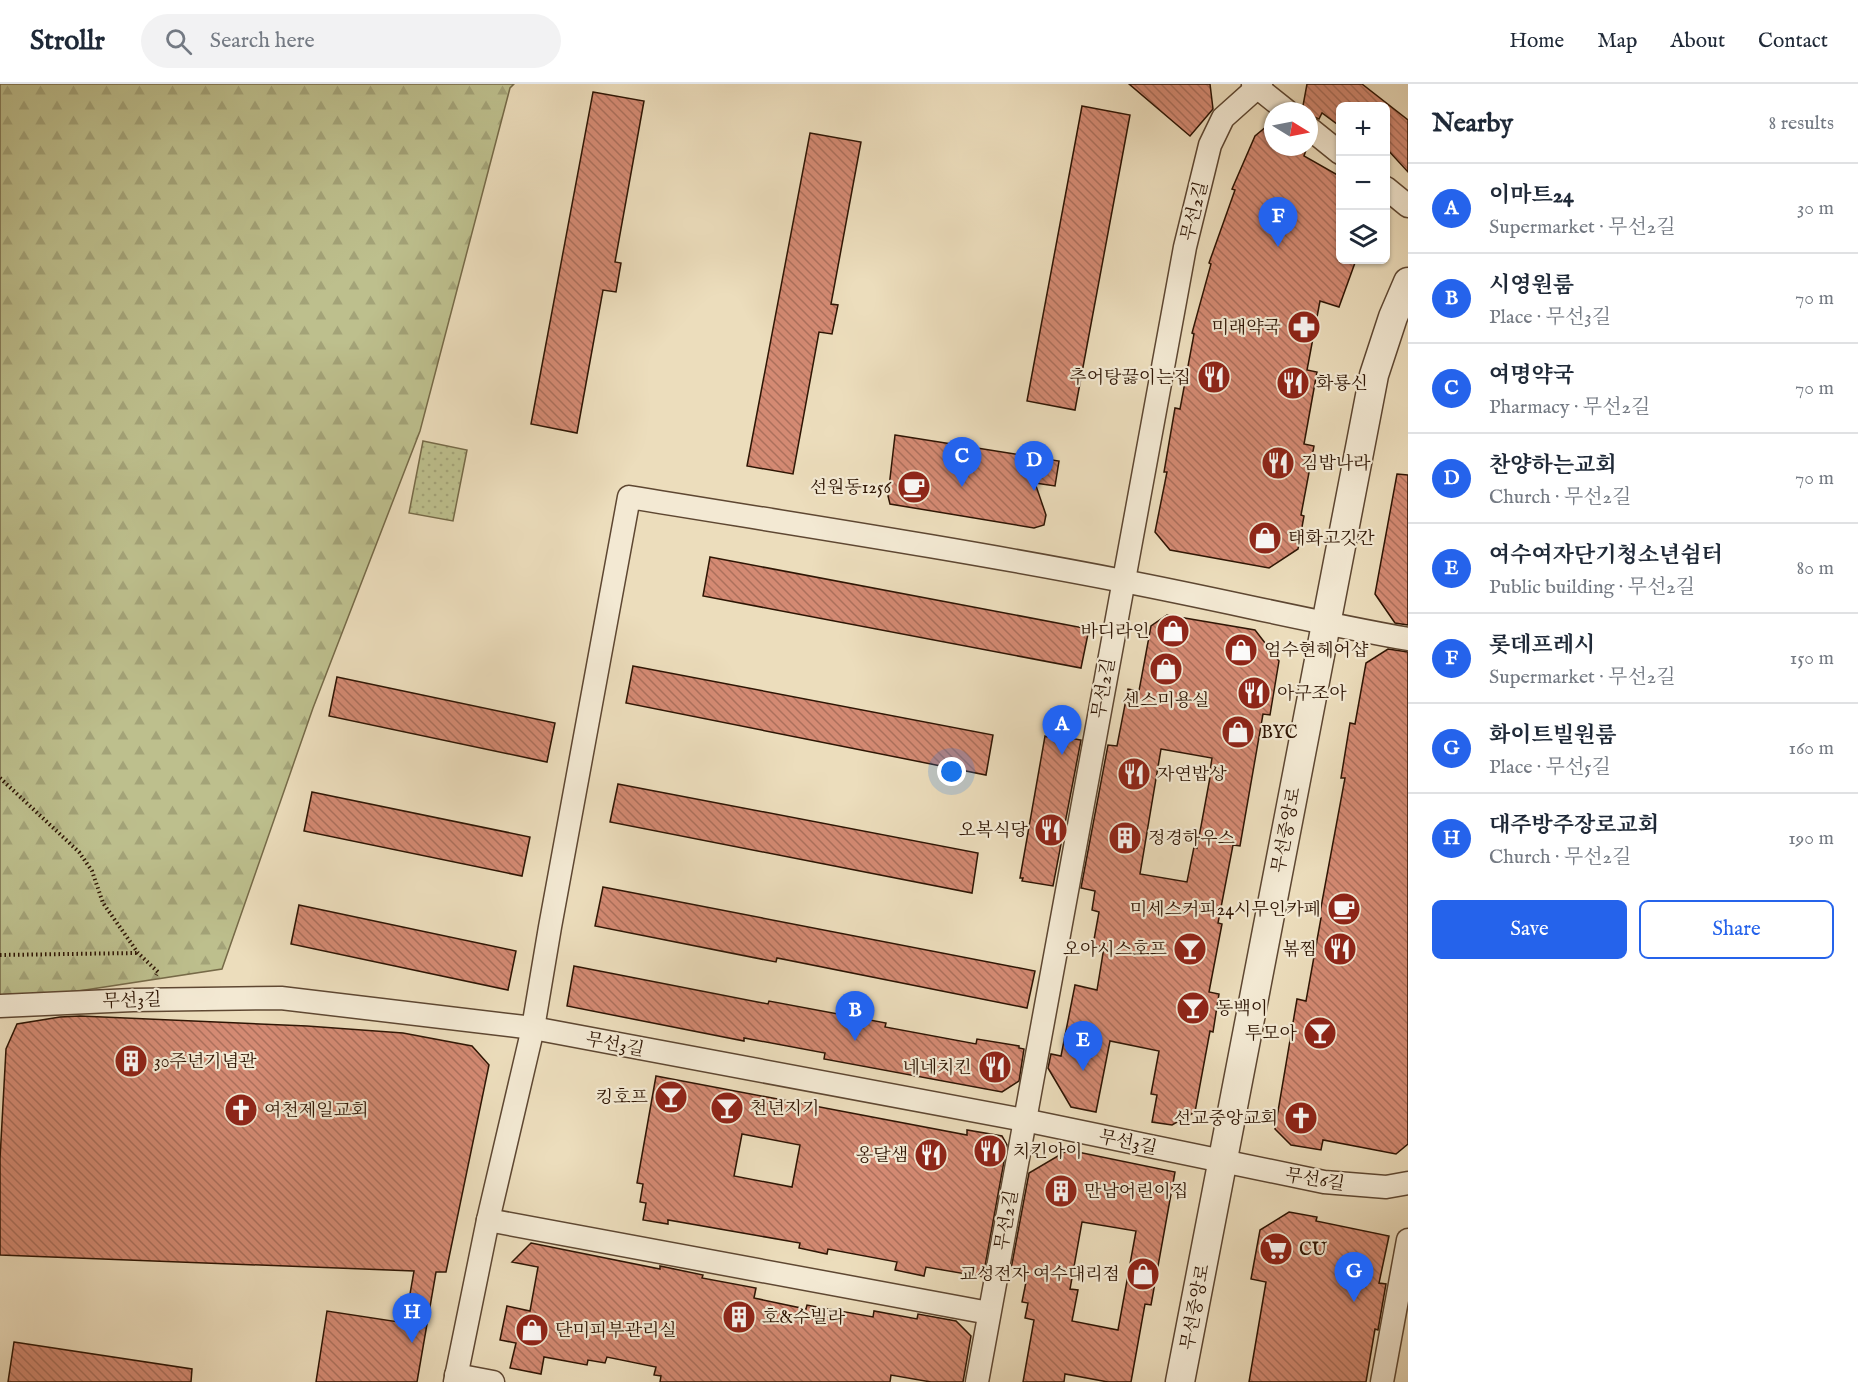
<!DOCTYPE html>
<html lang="en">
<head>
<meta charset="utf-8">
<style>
  body { margin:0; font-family:"IM FELL English","Noto Serif KR",serif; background:#f2f2f3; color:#1f2937 }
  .controls { position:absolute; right:18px; top:18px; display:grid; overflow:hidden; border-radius:9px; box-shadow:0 2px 4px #0004 }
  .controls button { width:54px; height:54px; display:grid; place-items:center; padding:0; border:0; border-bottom:2px solid #e0e1e3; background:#fff; color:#1f2937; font:30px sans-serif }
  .compass { position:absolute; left:1264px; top:18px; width:54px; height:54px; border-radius:50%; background:#fff; box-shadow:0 2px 4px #0004; rotate:100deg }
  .you { position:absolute; left:952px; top:688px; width:21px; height:21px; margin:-15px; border:4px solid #fff; border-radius:50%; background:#1a73e8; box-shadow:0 0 0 9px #1a73e833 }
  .badge { display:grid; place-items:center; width:39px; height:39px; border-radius:50%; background:#2563eb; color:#fff; font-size:20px; font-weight:700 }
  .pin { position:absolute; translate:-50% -50px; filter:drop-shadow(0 2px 3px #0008) }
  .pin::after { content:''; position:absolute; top:32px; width:21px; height:18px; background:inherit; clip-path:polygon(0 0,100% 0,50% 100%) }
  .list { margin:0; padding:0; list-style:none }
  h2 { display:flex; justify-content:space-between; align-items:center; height:78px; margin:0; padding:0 24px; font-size:26px }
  h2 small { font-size:20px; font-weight:400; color:#747a83 }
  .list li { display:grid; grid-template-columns:39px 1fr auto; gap:18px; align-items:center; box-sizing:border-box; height:90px; padding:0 24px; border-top:2px solid #e0e1e3 }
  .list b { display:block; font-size:22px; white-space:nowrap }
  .list p { margin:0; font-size:20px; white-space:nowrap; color:#747a83 }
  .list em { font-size:20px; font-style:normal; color:#747a83 }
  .actions { display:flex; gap:12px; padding:18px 24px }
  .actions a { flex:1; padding:14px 0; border:2px solid #2563eb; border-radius:9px; text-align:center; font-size:21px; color:#2563eb }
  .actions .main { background:#2563eb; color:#fff }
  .icon { flex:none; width:33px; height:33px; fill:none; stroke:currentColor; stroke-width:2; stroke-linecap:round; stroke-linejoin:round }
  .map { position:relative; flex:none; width:1408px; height:1298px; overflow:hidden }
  header { display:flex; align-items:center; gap:36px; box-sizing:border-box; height:84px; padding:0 30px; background:#fff; border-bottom:2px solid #e0e1e3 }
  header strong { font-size:28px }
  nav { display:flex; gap:33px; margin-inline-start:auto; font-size:21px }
  .search { width:420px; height:54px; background:#f2f2f3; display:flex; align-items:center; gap:15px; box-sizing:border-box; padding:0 21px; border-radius:33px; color:#747a83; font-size:22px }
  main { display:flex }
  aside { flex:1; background:#fff }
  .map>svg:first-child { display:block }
</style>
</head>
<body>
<header>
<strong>Strollr</strong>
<div class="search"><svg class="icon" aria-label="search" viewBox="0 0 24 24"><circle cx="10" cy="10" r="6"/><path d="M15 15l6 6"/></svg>Search here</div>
<nav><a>Home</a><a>Map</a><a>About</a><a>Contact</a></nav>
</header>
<main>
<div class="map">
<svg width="1408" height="1298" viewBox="0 0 1408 1298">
  <defs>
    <pattern id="grass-dots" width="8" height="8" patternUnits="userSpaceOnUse" patternTransform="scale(1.5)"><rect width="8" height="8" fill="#bdbf8d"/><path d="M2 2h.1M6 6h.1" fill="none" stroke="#a3a378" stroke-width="1.8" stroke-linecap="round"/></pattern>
    <pattern id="forest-firs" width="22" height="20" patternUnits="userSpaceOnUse" patternTransform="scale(1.5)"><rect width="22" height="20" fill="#bdbf8d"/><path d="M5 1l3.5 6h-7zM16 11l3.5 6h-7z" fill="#a3a378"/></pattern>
    <pattern id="building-back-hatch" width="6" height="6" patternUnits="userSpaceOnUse" patternTransform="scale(1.5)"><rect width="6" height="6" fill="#d48a73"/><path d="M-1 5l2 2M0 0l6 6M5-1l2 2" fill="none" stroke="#ac705c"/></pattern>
  </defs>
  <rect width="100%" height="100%" fill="#ecddbc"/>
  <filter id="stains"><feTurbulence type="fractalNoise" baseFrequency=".00333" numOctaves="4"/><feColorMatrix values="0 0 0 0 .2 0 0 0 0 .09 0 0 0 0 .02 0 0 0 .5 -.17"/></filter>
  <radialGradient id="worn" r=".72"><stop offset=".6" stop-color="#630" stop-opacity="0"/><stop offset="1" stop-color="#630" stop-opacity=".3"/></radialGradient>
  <polygon fill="url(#grass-dots)" stroke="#766a48" stroke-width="1.5" points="423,357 467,366 453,437 409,429"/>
  <polygon fill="url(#forest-firs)" stroke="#766a48" stroke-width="1.5" points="0,0 514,0 510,4 420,347 313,624 222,885 0,919"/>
  <g fill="url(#building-back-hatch)" stroke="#2e1504" stroke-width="1.5" fill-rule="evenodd">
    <polygon points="1129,0 1210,0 1213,25 1190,52"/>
    <polygon points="1307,0 1362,0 1408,36 1408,88 1386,64 1386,22 1341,22 1341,43 1322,29 1319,35 1309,31 1309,27 1302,27"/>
    <polygon points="593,8 644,17 615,178 621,179 616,208 603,206 577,349 531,340"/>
    <polygon points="1082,22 1130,31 1075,326 1027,317"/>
    <polygon points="1267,42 1273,43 1273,63 1307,63 1304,72 1341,93 1341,176 1356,176 1339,223 1320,217 1307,286 1317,288 1304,360 1314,362 1301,431 1304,432 1298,465 1269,484 1170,466 1155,448 1167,388 1164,388 1175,324 1180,325 1194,250 1192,249 1211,180 1209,179 1235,106 1232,105 1255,52"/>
    <polygon points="810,49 861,58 831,220 838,221 832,250 819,248 793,390 747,382"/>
    <polygon points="895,351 1059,377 1055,402 1035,399 1046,431 1044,441 1034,444 890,420 888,412"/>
    <polygon points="1397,390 1408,391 1408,541 1395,539 1375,510"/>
    <polygon points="710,473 1089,545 1081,584 703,512"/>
    <path d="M1167,531L1255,546L1279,577L1270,631L1263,630L1240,762L1233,761L1218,839L1222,840L1209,908L1219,910L1213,948L1210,947L1195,1028L1172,1041L1152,1038L1157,1011L1151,1010L1159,967L1110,957L1096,1028L1071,1023L1048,984L1051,970L1061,972L1075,901L1097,906L1104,863L1093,861L1099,828L1092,826L1095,807L1081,804L1108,661L1117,662L1128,605L1139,607L1151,542ZM1161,665L1212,674L1210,687L1211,688L1197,764L1194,763L1187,798L1140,790Z"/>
    <polygon points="1388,565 1408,568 1408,1060 1396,1070 1323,1056 1321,1066 1291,1061 1275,1045 1297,915 1306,917 1321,834 1319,834 1345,694 1341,694 1350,639 1355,640 1366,579"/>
    <polygon points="633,582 993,651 986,691 626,619"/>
    <polygon points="337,593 555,639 547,678 329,632"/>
    <polygon points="1048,650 1081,656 1053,802 1022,797 1023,794 1020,794 1045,652 1047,653"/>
    <polygon points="618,700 978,769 972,809 610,738"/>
    <polygon points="312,708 530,753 522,792 304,747"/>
    <polygon points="603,803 1035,887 1027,924 777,874 776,878 595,842"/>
    <polygon points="299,821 516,867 508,906 291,860"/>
    <polygon points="574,882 768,920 769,917 886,939 885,943 976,960 977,955 1019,962 1019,964 1024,965 1019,997 1002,1008 824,975 825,969 744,954 744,957 567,922"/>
    <polygon points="80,932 307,942 403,949 472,962 489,981 446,1188 436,1188 417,1298 316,1298 327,1227 405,1239 414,1187 0,1171 0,1075 6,965 17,940 60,933"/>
    <path d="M656,992L967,1051V1046L1002,1052L1007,1061L983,1193L926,1183L924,1192L895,1186L897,1178L828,1165L827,1170L799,1164L800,1159L668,1136V1140L643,1136L646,1119L640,1118L643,1100L637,1099ZM742,1050L800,1061L792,1103L734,1092Z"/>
    <path d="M1068,1066L1175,1088L1151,1221L1145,1220L1131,1298H1108L1065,1290L1064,1298H1023L1034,1236L1025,1234L1028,1219L1022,1218L1028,1188L1011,1185L1029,1089ZM1082,1138L1136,1147L1118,1246L1072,1237L1078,1206L1070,1205Z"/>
    <polygon points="1289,1128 1317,1133 1316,1137 1389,1152 1379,1199 1386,1200 1378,1246 1375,1245 1366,1298 1249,1298 1266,1198 1251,1195 1260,1146"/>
    <polygon points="531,1159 660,1185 660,1182 703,1191 702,1194 756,1204 754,1214 806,1225 807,1221 873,1233 874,1227 917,1235 918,1230 956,1237 971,1252 963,1298 931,1298 891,1291 890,1298 660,1298 661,1292 654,1291 656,1283 607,1273 605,1279 588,1276 587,1281 544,1273 541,1290 510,1284 516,1259 500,1256 507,1222 530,1227 538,1183 512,1178"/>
    <polygon points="14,1258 192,1285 191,1298 8,1298"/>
  </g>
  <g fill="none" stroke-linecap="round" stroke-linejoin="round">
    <g stroke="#5e4732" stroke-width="25">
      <g id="minor">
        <polyline points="1253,0 1287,27"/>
        <polyline points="1309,44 1340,69"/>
        <polyline points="1386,104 1408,122"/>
        <polyline points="0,922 133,916 281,914 533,944 1024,1036 1324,1098 1386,1103 1408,1099"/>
        <polyline points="488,1136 989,1229"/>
        <polyline points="456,1291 493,1298"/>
        <path d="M455,1298L488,1136L533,944L550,843L629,413C794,440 959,465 1123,497C1218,515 1312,538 1408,555"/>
        <polyline points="977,1298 1185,163 1210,61 1223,34 1261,0"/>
        <polyline points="1382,1298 1408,1156"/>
      </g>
    </g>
    <g stroke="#5e4732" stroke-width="31">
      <polyline id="tertiary" points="1180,1298 1374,291 1393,233 1408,198"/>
    </g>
    <g stroke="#2e1504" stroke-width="4" stroke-dasharray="1.5 3" stroke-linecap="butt">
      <polyline points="0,694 79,768 92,787 103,819 138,869 158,888 156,891"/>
      <polyline points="0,871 137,869"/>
    </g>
    <use href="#minor" stroke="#f3e9d3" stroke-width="22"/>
    <use href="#tertiary" stroke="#f3e9d3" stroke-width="28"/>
  </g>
  <defs>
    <g id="pharmacy-disc" transform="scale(1.725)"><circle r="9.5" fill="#8f2418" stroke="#f3e9d3"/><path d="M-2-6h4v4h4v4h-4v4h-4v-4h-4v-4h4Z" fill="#fff"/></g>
    <g id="restaurant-disc" transform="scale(1.725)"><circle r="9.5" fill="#8f2418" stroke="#f3e9d3"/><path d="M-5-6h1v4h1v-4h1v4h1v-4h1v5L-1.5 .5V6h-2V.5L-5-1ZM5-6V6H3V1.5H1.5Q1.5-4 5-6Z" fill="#fff"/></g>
    <g id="cafe-disc" transform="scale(1.725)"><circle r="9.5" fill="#8f2418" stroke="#f3e9d3"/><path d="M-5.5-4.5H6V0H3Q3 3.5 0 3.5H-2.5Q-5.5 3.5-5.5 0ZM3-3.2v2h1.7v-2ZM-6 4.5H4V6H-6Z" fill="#fff"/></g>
    <g id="shop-disc" transform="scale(1.725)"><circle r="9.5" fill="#8f2418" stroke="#f3e9d3"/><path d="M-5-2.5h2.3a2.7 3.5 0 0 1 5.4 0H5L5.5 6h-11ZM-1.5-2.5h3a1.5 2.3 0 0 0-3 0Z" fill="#fff"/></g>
    <g id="building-disc" transform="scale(1.725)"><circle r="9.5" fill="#8f2418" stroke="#f3e9d3"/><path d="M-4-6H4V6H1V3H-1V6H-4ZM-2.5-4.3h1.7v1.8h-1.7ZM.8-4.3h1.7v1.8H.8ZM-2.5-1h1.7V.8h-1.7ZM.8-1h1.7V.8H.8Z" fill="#fff"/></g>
    <g id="bar-disc" transform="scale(1.725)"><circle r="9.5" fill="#8f2418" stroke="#f3e9d3"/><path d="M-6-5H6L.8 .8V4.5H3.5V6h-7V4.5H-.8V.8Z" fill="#fff"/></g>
    <g id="church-disc" transform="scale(1.725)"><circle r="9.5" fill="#8f2418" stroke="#f3e9d3"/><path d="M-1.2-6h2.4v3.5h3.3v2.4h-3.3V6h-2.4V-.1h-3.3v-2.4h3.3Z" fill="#fff"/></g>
    <g id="supermarket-disc" transform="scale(1.725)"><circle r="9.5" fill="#8f2418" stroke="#f3e9d3"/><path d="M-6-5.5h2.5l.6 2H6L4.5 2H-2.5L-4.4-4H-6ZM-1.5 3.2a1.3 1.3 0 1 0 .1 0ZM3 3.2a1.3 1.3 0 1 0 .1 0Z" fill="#fff"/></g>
  </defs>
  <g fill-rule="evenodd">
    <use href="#pharmacy-disc" x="1304" y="243"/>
    <use href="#restaurant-disc" x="1214" y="293"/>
    <use href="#restaurant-disc" x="1293" y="299"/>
    <use href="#restaurant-disc" x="1278" y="379"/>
    <use href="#cafe-disc" x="914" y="403"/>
    <use href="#shop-disc" x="1265" y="454"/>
    <use href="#shop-disc" x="1173" y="547"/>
    <use href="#shop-disc" x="1241" y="566"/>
    <use href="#shop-disc" x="1166" y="585"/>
    <use href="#restaurant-disc" x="1254" y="609"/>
    <use href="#shop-disc" x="1238" y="648"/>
    <use href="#restaurant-disc" x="1134" y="690"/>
    <use href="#restaurant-disc" x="1051" y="746"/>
    <use href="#building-disc" x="1125" y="754"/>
    <use href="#cafe-disc" x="1344" y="825"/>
    <use href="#bar-disc" x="1190" y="865"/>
    <use href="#restaurant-disc" x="1340" y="865"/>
    <use href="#bar-disc" x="1193" y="924"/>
    <use href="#bar-disc" x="1320" y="949"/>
    <use href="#building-disc" x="131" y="977"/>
    <use href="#restaurant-disc" x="995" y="983"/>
    <use href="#bar-disc" x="671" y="1013"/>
    <use href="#bar-disc" x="727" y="1024"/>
    <use href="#church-disc" x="241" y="1026"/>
    <use href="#church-disc" x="1301" y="1034"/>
    <use href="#restaurant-disc" x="990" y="1067"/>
    <use href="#restaurant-disc" x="931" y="1071"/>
    <use href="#building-disc" x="1061" y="1107"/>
    <use href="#supermarket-disc" x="1276" y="1165"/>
    <use href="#shop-disc" x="1143" y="1190"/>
    <use href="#building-disc" x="739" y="1233"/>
    <use href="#shop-disc" x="532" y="1246"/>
  </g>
  <g text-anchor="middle" stroke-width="4.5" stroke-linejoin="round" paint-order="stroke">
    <g font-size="18" fill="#2e1504" stroke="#f3e9d3">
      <text transform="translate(1194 127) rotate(-76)" y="6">무선2길</text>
      <text transform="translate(1103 604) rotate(-80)" y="6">무선2길</text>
      <text transform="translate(1286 746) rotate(-79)" y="6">무선중앙로</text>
      <text transform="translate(132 916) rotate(-2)" y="6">무선3길</text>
      <text transform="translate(615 960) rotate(11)" y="6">무선3길</text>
      <text transform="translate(1128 1058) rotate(12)" y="6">무선3길</text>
      <text transform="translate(1315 1095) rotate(9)" y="6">무선6길</text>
      <text transform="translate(1006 1136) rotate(-80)" y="6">무선2길</text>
      <text transform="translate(1195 1223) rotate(-79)" y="6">무선중앙로</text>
    </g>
    <g font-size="18" fill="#2e1504" stroke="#f3e9d3" text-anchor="start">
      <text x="1281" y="249" text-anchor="end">미래약국</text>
      <text x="1191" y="299" text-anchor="end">추어탕끓이는집</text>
      <text x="1316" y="305">화룡신</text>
      <text x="1301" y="385">김밥나라</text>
      <text x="891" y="409" text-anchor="end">선원동1256</text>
      <text x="1288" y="460">태화고깃간</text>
      <text x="1150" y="553" text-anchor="end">바디라인</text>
      <text x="1264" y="572">엄수현헤어샵</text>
      <text x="1277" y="615">아구조아</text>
      <text x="1166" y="622" text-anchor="middle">센스미용실</text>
      <text x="1261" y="654">BYC</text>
      <text x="1157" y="696">자연밥상</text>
      <text x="1028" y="752" text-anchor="end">오복식당</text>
      <text x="1148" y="760">정경하우스</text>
      <text x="1321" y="831" text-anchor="end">미세스커피24시무인카페</text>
      <text x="1167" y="871" text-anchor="end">오아시스호프</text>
      <text x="1317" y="871" text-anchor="end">볶찜</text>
      <text x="1216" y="930">동백이</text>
      <text x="1297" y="955" text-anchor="end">투모아</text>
      <text x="154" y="983">30주년기념관</text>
      <text x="972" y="989" text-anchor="end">네네치킨</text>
      <text x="648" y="1019" text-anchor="end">킹호프</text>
      <text x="750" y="1030">천년지기</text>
      <text x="264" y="1032">여천제일교회</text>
      <text x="1278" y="1040" text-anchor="end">선교중앙교회</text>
      <text x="1013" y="1073">치킨아이</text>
      <text x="908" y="1077" text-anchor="end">옹달샘</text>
      <text x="1084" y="1113">만남어린이집</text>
      <text x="1299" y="1171">CU</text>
      <text x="1120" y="1196" text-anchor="end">교성전자 여수대리점</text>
      <text x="762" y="1239">호&amp;수빌라</text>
      <text x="555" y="1252">단미피부관리실</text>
    </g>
  </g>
  <rect width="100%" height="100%" filter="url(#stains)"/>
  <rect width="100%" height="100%" fill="url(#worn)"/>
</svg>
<div class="controls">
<button>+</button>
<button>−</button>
<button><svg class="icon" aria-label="layers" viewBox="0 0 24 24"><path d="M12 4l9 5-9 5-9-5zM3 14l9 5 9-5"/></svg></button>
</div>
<svg class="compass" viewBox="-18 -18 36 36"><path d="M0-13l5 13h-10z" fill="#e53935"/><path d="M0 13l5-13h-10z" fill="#747a83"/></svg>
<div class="you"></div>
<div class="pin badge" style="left:1062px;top:671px">A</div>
<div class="pin badge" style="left:855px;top:957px">B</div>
<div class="pin badge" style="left:962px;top:403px">C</div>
<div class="pin badge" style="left:1034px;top:407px">D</div>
<div class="pin badge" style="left:1083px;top:987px">E</div>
<div class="pin badge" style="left:1278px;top:163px">F</div>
<div class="pin badge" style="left:1354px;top:1218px">G</div>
<div class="pin badge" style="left:412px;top:1259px">H</div>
</div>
<aside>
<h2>Nearby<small>8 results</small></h2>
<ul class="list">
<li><span class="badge">A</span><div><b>이마트24</b><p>Supermarket · 무선2길</p></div><em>30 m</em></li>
<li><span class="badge">B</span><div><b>시영원룸</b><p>Place · 무선3길</p></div><em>70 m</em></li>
<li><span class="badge">C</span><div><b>여명약국</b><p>Pharmacy · 무선2길</p></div><em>70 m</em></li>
<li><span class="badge">D</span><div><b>찬양하는교회</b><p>Church · 무선2길</p></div><em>70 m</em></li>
<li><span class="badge">E</span><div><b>여수여자단기청소년쉼터</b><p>Public building · 무선2길</p></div><em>80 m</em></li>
<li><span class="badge">F</span><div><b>롯데프레시</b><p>Supermarket · 무선2길</p></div><em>150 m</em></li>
<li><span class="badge">G</span><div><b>화이트빌원룸</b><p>Place · 무선5길</p></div><em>160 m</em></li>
<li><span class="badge">H</span><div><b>대주방주장로교회</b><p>Church · 무선2길</p></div><em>190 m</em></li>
</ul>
<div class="actions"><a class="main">Save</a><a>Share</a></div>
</aside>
</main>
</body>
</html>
